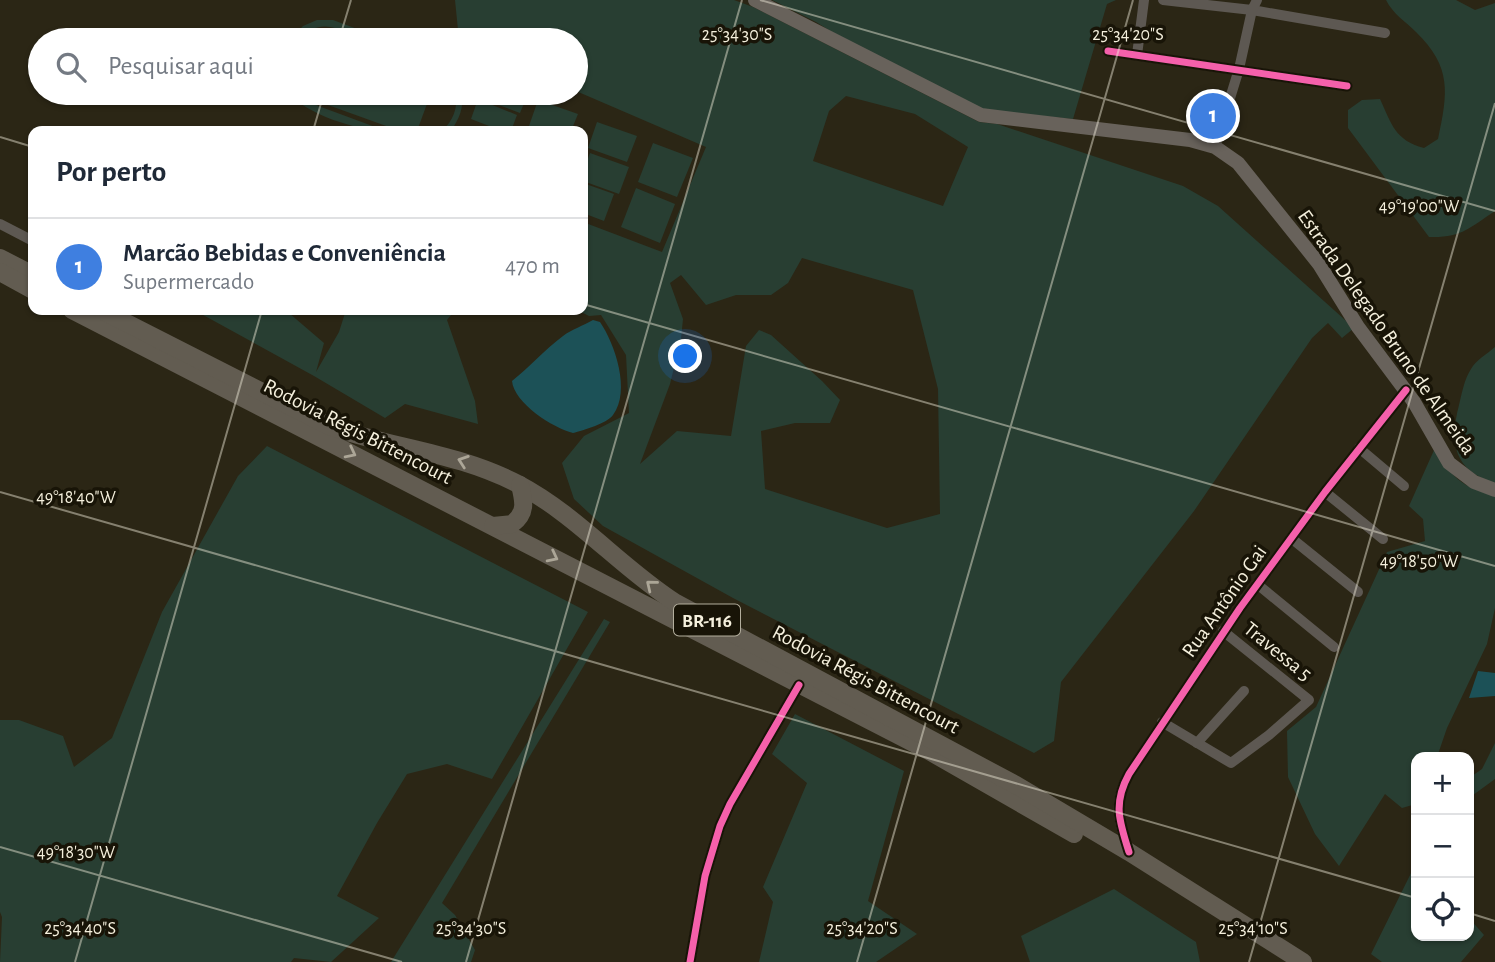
<!DOCTYPE html>
<html lang="pt">
<head>
<meta charset="utf-8">
<style>
  body { margin:0; font-family:"Alegreya Sans",sans-serif; background:#f6f6f7; color:#1f2937 }
  .controls { position:absolute; right:21px; bottom:21px; display:grid; overflow:hidden; border-radius:14px; box-shadow:0 2px 5px #0004 }
  .controls button { width:63px; height:63px; display:grid; place-items:center; padding:0; border:0; border-bottom:2px solid #e0e1e3; background:#fff; color:#1f2937; font:35px sans-serif }
  .you { position:absolute; left:686px; top:357px; width:24px; height:24px; margin:-18px; border:5px solid #fff; border-radius:50%; background:#1a73e8; box-shadow:0 0 0 10px #1a73e833 }
  .badge { display:grid; place-items:center; width:46px; height:46px; border-radius:50%; background:#5f6362; color:#fff; font-size:23px; font-weight:700 }
  .pin { position:absolute; translate:-50% -50%; border:4px solid #fff; box-shadow:0 2px 7px #0006 }
  .list { margin:0; padding:0; list-style:none }
  h2 { display:flex; justify-content:space-between; align-items:center; height:91px; margin:0; padding:0 28px; font-size:30px }
  h2 small { font-size:23px; font-weight:400; color:#747a83 }
  .list li { display:grid; grid-template-columns:46px 1fr auto; gap:21px; align-items:center; box-sizing:border-box; height:98px; padding:0 28px; border-top:2px solid #e0e1e3 }
  .list b { display:block; font-size:26px; white-space:nowrap }
  .list p { margin:0; font-size:23px; white-space:nowrap; color:#747a83 }
  .list em { font-size:23px; font-style:normal; color:#747a83 }
  .icon { flex:none; width:38px; height:38px; fill:none; stroke:currentColor; stroke-width:2; stroke-linecap:round; stroke-linejoin:round }
  .map { position:relative; flex:none; width:1495px; height:962px; overflow:hidden }
  .search { position:absolute; background:#fff; box-shadow:0 2px 5px #0004; left:28px; top:28px; width:560px; height:77px; display:flex; align-items:center; gap:18px; box-sizing:border-box; padding:0 24px; border-radius:38px; color:#747a83; font-size:26px }
  .panel { position:absolute; background:#fff; box-shadow:0 2px 5px #0004; left:28px; top:126px; width:560px; height:189px; border-radius:14px }
  .map>svg:first-child { display:block }
</style>
</head>
<body>
<div class="map">
<svg width="1495" height="962" viewBox="0 0 1495 962">
  <rect width="100%" height="100%" fill="#2b2615"/>
  <g fill="#283e32" fill-rule="evenodd">
    <path d="M455,0H734L753,7L979,122L997,124L1183,186L1218,206L1354,328L1342,338L1328,323L1312,338L1194,511L1061,682L1054,741L1034,753L733,598L603,526L574,499L562,463L584,436L629,413L626,355L601,315L589,316L577,310H583V222L662,252L706,147L576,91V40H459ZM846,96L915,114L968,147L943,206L813,161L829,111ZM802,258L913,290L938,389L940,514L887,528L765,489L761,431L795,423H830L840,400L822,381L771,335L759,330L746,346L731,436L677,431L640,464L670,384L681,339L683,319L670,283L681,275L706,305L736,295H771L788,283Z"/>
    <polygon points="772,0 1116,0 1107,4 1073,119 980,110 869,55 816,22"/>
    <path d="M1386,0H1456L1475,10L1495,3V211C1469,228 1462,238 1429,237L1348,128V110L1362,100L1380,99C1392,125 1395,140 1424,148L1438,139C1448,93 1452,67 1416,32C1405,21 1393,14 1386,0Z"/>
    <path d="M317,20H333L387,40C382,40 375,41 370,40C338,34 328,13 296,40H289L303,26Z"/>
    <path d="M289,93H296L305,101L386,131C359,131 305,114 289,93Z"/>
    <polygon points="304,93 431,93 417,131 400,131 303,96"/>
    <path d="M456,93H462C464,108 459,119 451,131H442C453,121 458,108 456,93Z"/>
    <polygon points="483,93 525,93 528,94 520,113 481,98"/>
    <polygon points="478,99 517,115 511,131 502,131 471,119"/>
    <polygon points="538,100 578,114 571,131 543,131 529,126"/>
    <polygon points="597,122 637,136 627,162 588,148"/>
    <polygon points="653,143 693,158 677,197 638,182"/>
    <polygon points="590,153 629,167 619,194 583,181 583,172"/>
    <polygon points="583,183 614,194 604,221 583,213"/>
    <polygon points="636,188 675,204 660,243 621,227"/>
    <polygon points="194,310 283,310 289,313 324,343 316,372 339,332 346,310 455,310 447,320 475,401 478,424 405,404 385,418 314,376"/>
    <path d="M1495,347V483C1454,471 1449,443 1459,405C1462,393 1464,380 1471,369C1476,360 1487,354 1495,347Z"/>
    <polygon points="267,446 588,612 492,779 447,764 407,774 377,823 337,896 379,918 331,962 294,958 291,962 0,962 2,917 0,912 0,720 19,720 63,736 74,767 112,738 162,612 238,476"/>
    <path d="M1435,448C1451,477 1462,488 1495,495V608L1487,644L1447,728L1437,757H1416V804L1402,808L1385,794L1339,866L1315,834L1288,777L1287,731L1316,707L1387,552L1425,541L1423,519L1409,506Z"/>
    <polygon points="604,619 610,622 442,903 455,915 475,950 471,962 391,962"/>
    <polygon points="795,714 904,771 868,901 917,934 876,962 759,962 773,902 763,887 807,783 772,754"/>
    <polygon points="1495,743 1495,779 1469,798 1469,778 1482,769"/>
    <polygon points="1416,863 1416,936 1469,936 1469,918 1484,935 1461,962 1382,962 1371,954"/>
    <polygon points="1114,889 1196,942 1200,962 1030,962 1021,936"/>
  </g>
  <g fill="#1c5157">
    <path d="M593,320L600,322C615,344 631,391 613,415C606,424 584,430 573,433C553,428 514,403 512,381C530,367 544,350 563,336C572,329 583,326 593,320Z"/>
    <polygon points="1478,671 1495,673 1495,696 1469,698"/>
  </g>
  <g fill="none" stroke-linecap="round" stroke-linejoin="round">
    <g stroke="#5d5852" stroke-width="10">
      <polyline points="1163,0 1252,10 1385,33"/>
      <polyline points="1108,51 1347,86"/>
      <polyline points="1137,55 1144,0"/>
      <polyline points="1215,147 1239,69 1252,10 1257,0"/>
      <polyline points="0,224 33,241"/>
      <polyline points="1359,448 1404,486"/>
      <polyline points="1325,492 1383,539"/>
      <polyline points="1291,538 1358,592"/>
      <polyline points="1257,584 1334,647"/>
      <polyline points="1162,722 1231,763 1269,735 1309,700 1223,631"/>
      <polyline points="1197,743 1244,691"/>
      <path d="M1128,849C1118,820 1113,802 1129,774L1240,608L1325,492L1406,390"/>
      <polyline points="690,962 705,876 720,826 730,804 799,685"/>
    </g>
    <polyline stroke="#68625b" stroke-width="14" points="755,0 981,115 1190,140 1215,147 1238,163 1319,264 1358,327 1414,402 1449,463 1474,482 1495,490"/>
    <g stroke="#625c51" stroke-width="18">
      <polyline points="0,258 33,275"/>
      <polyline points="0,272 33,290"/>
      <polyline points="72,310 929,751 1074,834"/>
      <path d="M101,310L329,426C394,449 456,452 518,484C577,515 620,567 676,603L1016,785L1129,852L1303,962"/>
      <path d="M493,526L512,524C527,513 524,501 520,485"/>
    </g>
    <g stroke="#181407" stroke-width="11">
      <g id="cycleway">
        <polyline points="1108,51 1347,86"/>
        <path d="M1129,852C1119,821 1113,803 1129,774L1240,608L1325,492L1406,390"/>
        <polyline points="690,962 705,876 720,826 730,804 799,685"/>
      </g>
    </g>
    <use href="#cycleway" stroke="#f560ab" stroke-width="7"/>
  </g>
  <defs><path id="oneway-chevron" d="M-2-3.5L2.5 0L-2 3.5" fill="none" stroke-width="1.6" stroke-linecap="round" stroke-linejoin="round" transform="scale(1.75)"/></defs>
  <g stroke="#aca697">
    <use href="#oneway-chevron" transform="translate(351 453) rotate(27)"/>
    <use href="#oneway-chevron" transform="translate(463 461) rotate(-161)"/>
    <use href="#oneway-chevron" transform="translate(553 557) rotate(27)"/>
    <use href="#oneway-chevron" transform="translate(651 585) rotate(-141)"/>
  </g>
  <path fill="none" stroke="#f5f0dd" stroke-width="2" stroke-opacity="0.45" d="M760,0L1495,211M339,40L351,0M313,131L324,93M0,137L33,147M583,304L1495,566M0,492L1416,898M0,847L402,962M1469,913L1495,921M75,962L262,310M466,962L742,0M857,962L1133,0M1249,962L1495,103"/>
  <g text-anchor="middle" stroke-width="7" stroke-linejoin="round" paint-order="stroke">
    <rect fill="#181407" stroke="#b3ae9d" stroke-width="2" x="674" y="604.5" width="66" height="31" rx="5"/>
    <g font-size="19" font-weight="bold" fill="#f5f0dd">
      <text x="707" y="627">BR-116</text>
    </g>
    <g font-size="21" fill="#f5f0dd" stroke="#181407">
      <text transform="translate(1387 332) rotate(55)" y="7">Estrada Delegado Bruno de Almeida</text>
      <text transform="translate(358 431) rotate(27)" y="7">Rodovia Régis Bittencourt</text>
      <text transform="translate(1224 601) rotate(-55)" y="7">Rua Antônio Gai</text>
      <text transform="translate(1278 651) rotate(39)" y="7">Travessa 5</text>
      <text transform="translate(866 679) rotate(28)" y="7">Rodovia Régis Bittencourt</text>
    </g>
  </g>
  <g font-size="18" text-anchor="middle" fill="#f5f0dd" stroke="#181407" stroke-width="7" stroke-linejoin="round" paint-order="stroke">
    <text x="737" y="40">25°34'30"S</text>
    <text x="1128" y="40">25°34'20"S</text>
    <text x="1419" y="212">49°19'00"W</text>
    <text x="76" y="503">49°18'40"W</text>
    <text x="1419" y="567">49°18'50"W</text>
    <text x="76" y="858">49°18'30"W</text>
    <text x="80" y="934">25°34'40"S</text>
    <text x="471" y="934">25°34'30"S</text>
    <text x="862" y="934">25°34'20"S</text>
    <text x="1253" y="934">25°34'10"S</text>
  </g>
</svg>
<div class="controls">
<button>+</button>
<button>−</button>
<button><svg class="icon" aria-label="locate" viewBox="0 0 24 24"><circle cx="12" cy="12" r="6"/><path d="M12 2v4M12 18v4M2 12h4M18 12h4"/></svg></button>
</div>
<div class="you"></div>
<div class="pin badge" style="left:1213px;top:116px;background:#3f7fe0">1</div>
<div class="search"><svg class="icon" aria-label="search" viewBox="0 0 24 24"><circle cx="10" cy="10" r="6"/><path d="M15 15l6 6"/></svg>Pesquisar aqui</div>
<section class="panel">
<h2>Por perto<small></small></h2>
<ul class="list">
<li><span class="badge" style="background:#3f7fe0">1</span><div><b>Marcão Bebidas e Conveniência</b><p>Supermercado</p></div><em>470 m</em></li>
</ul>
</section>
</div>
</body>
</html>
